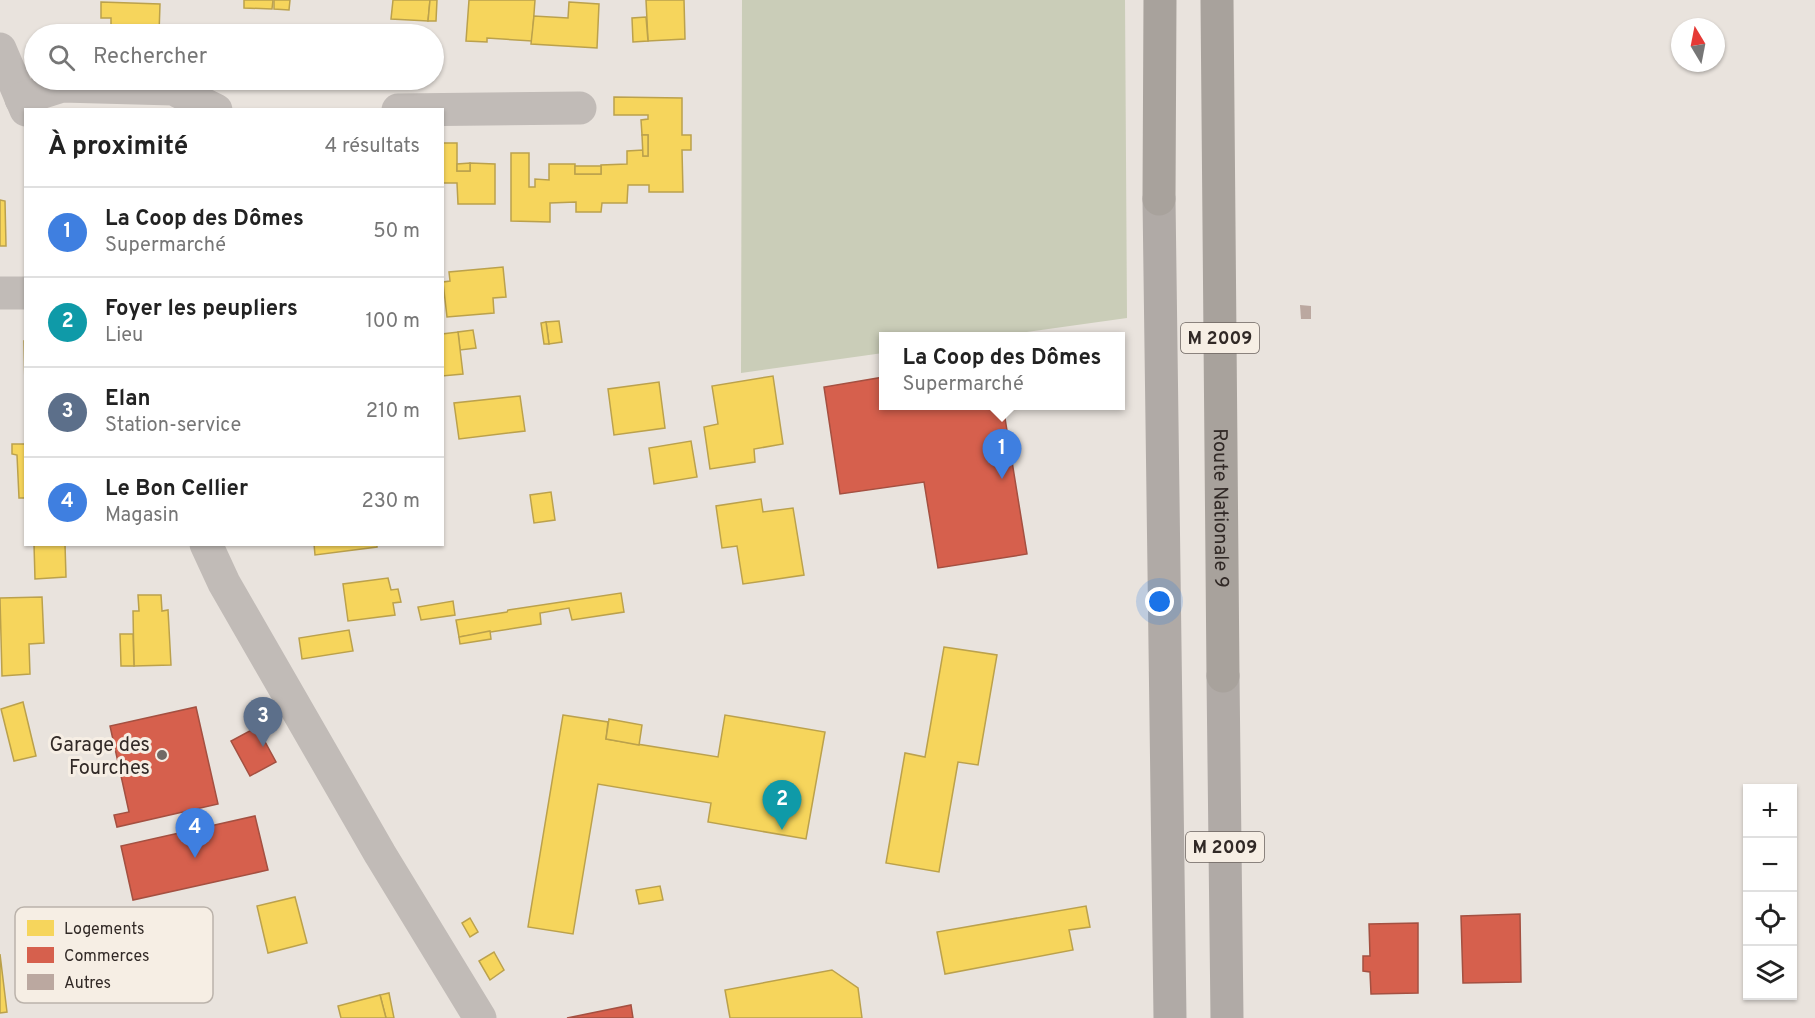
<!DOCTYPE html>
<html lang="fr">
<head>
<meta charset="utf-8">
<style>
  body { margin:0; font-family:Overpass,sans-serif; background:#f6f6f6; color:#222 }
  .controls { position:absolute; right:18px; bottom:18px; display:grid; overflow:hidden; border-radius:0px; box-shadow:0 2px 4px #0004 }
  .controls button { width:54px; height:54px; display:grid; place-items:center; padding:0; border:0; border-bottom:2px solid #e0e0e0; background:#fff; color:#222; font:30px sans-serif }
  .compass { position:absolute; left:1671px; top:18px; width:54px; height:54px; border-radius:50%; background:#fff; box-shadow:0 2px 4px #0004; rotate:350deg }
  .you { position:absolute; left:1160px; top:602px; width:21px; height:21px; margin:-15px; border:4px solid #fff; border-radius:50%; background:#1a73e8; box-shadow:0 0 0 9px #1a73e833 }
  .badge { display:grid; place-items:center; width:39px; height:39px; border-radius:50%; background:#b45309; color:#fff; font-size:20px; font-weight:700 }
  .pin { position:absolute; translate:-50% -50px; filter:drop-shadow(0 2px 3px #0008) }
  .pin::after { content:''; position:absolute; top:32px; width:21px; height:18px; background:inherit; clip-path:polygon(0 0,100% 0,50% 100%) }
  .popup { position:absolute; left:879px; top:332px; width:246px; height:78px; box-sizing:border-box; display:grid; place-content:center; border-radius:0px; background:#fff; filter:drop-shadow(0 2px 4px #0005); font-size:20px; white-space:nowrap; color:#767676 }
  .popup b { font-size:22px; color:#222 }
  .popup::after { content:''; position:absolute; left:50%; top:100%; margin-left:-12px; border:12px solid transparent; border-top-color:#fff }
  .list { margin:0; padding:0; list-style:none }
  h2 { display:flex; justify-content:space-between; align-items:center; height:78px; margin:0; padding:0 24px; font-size:26px }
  h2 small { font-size:20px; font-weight:400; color:#767676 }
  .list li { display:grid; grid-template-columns:39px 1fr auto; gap:18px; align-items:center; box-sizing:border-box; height:90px; padding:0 24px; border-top:2px solid #e0e0e0 }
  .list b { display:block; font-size:22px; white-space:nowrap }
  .list p { margin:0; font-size:20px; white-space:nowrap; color:#767676 }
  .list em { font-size:20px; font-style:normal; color:#767676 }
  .icon { flex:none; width:33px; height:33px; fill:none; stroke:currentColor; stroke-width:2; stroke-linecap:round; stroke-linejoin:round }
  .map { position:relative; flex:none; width:1815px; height:1018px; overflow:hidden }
  .search { position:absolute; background:#fff; box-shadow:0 2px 4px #0004; left:24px; top:24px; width:420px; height:66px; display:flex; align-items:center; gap:15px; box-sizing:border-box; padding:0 21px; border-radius:33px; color:#767676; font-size:22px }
  .panel { position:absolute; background:#fff; box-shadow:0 2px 4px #0004; left:24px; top:108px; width:420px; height:438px; border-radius:0px }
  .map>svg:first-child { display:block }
</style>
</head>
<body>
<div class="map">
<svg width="1815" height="1018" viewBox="0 0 1815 1018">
  <rect width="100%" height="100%" fill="#e9e3dd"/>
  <polygon fill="#cacdb8" points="742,0 1125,0 1127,318 998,336 884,336 883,353 741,373"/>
  <g fill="#f6d55c" stroke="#bba14c" stroke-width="1.5">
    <polygon points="244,0 273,0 272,9 244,8"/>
    <polygon points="274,0 290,0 289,10 274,9"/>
    <polygon points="393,0 430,0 428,21 391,19"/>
    <polygon points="430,0 437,0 436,21 428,21"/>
    <polygon points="469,0 535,0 532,41 487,38 487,42 466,41"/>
    <polygon points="646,0 684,0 685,39 648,41"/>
    <polygon points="101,2 160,4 159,34 116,34 116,28 111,27 111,18 101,18"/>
    <polygon points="569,2 599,4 597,48 531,44 534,16 568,18"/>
    <polygon points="646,17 648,41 633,42 632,18"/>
    <polygon points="614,97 682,98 682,135 691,135 691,150 682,150 683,192 649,192 649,185 628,185 627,203 602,203 601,212 576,212 576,202 550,203 550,222 511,221 511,153 529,153 529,187 535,187 535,179 549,180 549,164 575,164 575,174 601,174 601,165 627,164 627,151 643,150 643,156 648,156 648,135 642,135 641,120 648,119 648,115 614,115"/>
    <polygon points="642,135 648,135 648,156 643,156"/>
    <polygon points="442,143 457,143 457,171 470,171 470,163 495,164 495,204 458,204 457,183 442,183"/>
    <polygon points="470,163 470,171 457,171 457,164"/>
    <rect x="575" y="166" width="26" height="8"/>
    <polygon points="0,200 5,201 6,246 0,246"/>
    <polygon points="503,267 506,297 493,298 494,313 447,317 443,282 450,281 449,272"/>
    <polygon points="559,321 562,342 549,344 546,322"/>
    <polygon points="546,322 549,344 544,344 541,323"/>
    <polygon points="473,330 476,348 460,350 458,332"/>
    <polygon points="458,332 463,374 442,376 442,334"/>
    <polygon points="24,341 26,341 26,387 25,387"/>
    <polygon points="773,376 783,444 754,449 755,462 710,469 704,427 718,424 712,386"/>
    <polygon points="659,382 665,428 614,435 608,389"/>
    <polygon points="520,396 525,431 459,439 454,403"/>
    <polygon points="691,441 697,477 654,484 649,448"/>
    <polygon points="12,444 26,444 26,498 19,498 17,455 12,454"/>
    <polygon points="551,492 555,520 534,523 530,495"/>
    <polygon points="761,499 763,512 793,508 804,575 743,584 737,546 722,548 716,506"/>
    <polygon points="34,544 65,544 66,577 35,579"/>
    <polygon points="314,544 377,544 377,547 315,555"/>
    <polygon points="388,578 391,590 398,589 401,602 393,603 395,615 348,621 343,584"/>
    <polygon points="621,593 624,612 572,620 569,608 540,613 541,624 459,637 456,620 507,612 508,610"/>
    <polygon points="138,595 161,595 162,611 168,610 171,665 134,666 133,611 139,611"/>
    <polygon points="42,597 44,643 29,644 30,674 2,676 0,598"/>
    <polygon points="453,601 455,615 421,620 418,607"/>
    <polygon points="349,630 353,651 302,659 299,638"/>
    <polygon points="490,631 491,639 460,644 459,637"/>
    <polygon points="120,634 133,634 134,666 121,666"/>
    <polygon points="944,647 997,655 978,765 958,762 939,872 886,863 905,753 925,757"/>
    <polygon points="23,702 36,756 14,761 1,709"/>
    <polygon points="563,715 608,722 606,739 718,757 725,715 825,732 806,839 708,822 711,803 598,784 573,934 528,927"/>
    <polygon points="609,719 642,725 639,745 606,739"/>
    <polygon points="660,886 663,900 639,904 636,890"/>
    <polygon points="295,897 307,943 268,953 257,906"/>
    <polygon points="1086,906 1090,927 1069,930 1073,950 945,974 937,932"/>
    <polygon points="470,918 478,932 470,937 462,923"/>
    <polygon points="84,947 95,994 67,1000 57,953"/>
    <polygon points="494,952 504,970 490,980 479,961"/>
    <polygon points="0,954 7,1012 0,1013"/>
    <polygon points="832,970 858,988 862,1018 730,1018 725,990"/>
    <polygon points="389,993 394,1018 386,1018 380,995"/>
    <polygon points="380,995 386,1018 341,1018 338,1006"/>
  </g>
  <g fill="#d6604d" stroke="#a45041" stroke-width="1.5">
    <polygon points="884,377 884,406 1003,406 1027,554 938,568 924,482 840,494 824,387"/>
    <polygon points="196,707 218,804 117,827 114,815 129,812 110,726"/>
    <polygon points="257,727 276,762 250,776 231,741"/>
    <polygon points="255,816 268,870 133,900 121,846"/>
    <polygon points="1520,914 1521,982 1463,983 1461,916"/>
    <polygon points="1418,923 1418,993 1371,994 1370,972 1363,971 1363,956 1370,956 1369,924"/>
    <polygon points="631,1005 633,1018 567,1018"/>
  </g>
  <polygon fill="#bba8a0" points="1300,305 1311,306 1311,319 1301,319"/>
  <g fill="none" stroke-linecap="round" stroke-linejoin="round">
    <g stroke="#c1bbb7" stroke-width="33">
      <polyline points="0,49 26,110"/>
      <polyline points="21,99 62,86 173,89 216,110"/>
      <polyline points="398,110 580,108"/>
      <polyline points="0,293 26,293"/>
      <polyline points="206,544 224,583 380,854 480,1018"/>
    </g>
    <g stroke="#b0aaa6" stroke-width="33">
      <polyline points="1159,199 1170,1018"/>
      <polyline points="1223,676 1227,1018"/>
    </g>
    <g stroke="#a8a29c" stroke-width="33">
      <path id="s1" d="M1217,0L1223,676"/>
      <polyline points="1159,199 1160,0"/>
    </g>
  </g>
  <circle fill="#716a66" stroke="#f6eee4" stroke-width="2" cx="162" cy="755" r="6"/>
  <g text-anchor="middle" stroke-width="6" stroke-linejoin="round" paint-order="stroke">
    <g fill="#f6eee4" stroke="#6c645f" stroke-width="1.5">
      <rect x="1181" y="323" width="78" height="30" rx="4.5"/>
      <rect x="1186" y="832" width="78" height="30" rx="4.5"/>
    </g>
    <g font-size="18" font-weight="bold" fill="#312926">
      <text x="1220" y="344">M 2009</text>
      <text x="1225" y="853">M 2009</text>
    </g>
    <g font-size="20" fill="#312926" stroke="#f6eee4">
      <text dy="7" stroke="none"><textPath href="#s1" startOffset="508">Route Nationale 9</textPath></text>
    </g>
    <g font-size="20" fill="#312926" stroke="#f6eee4" text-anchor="end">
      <text x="150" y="751">Garage des<tspan x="150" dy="23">Fourches</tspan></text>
    </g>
  </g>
  <rect x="15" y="907" width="198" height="96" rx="9" fill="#f6eee4" stroke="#bbb3ab" stroke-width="1.5"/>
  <rect x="27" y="920" width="27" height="16" fill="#f6d55c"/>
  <rect x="27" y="947" width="27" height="16" fill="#d6604d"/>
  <rect x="27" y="974" width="27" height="16" fill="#bba8a0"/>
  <g font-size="16" fill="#312926">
    <text x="64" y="934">Logements</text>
    <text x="64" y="961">Commerces</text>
    <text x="64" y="988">Autres</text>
  </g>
</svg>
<div class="controls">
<button>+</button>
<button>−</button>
<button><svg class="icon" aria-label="locate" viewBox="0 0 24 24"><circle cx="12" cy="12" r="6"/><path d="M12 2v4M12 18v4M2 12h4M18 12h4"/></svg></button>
<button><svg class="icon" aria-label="layers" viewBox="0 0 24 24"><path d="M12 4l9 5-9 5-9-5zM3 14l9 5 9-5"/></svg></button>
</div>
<svg class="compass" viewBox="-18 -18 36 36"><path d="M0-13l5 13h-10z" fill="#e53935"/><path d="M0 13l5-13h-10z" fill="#767676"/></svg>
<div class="you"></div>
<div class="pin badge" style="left:1002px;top:479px;background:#3f7fe0">1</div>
<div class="popup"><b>La Coop des Dômes</b>Supermarché</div>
<div class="pin badge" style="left:782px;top:830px;background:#0f9aa8">2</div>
<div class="pin badge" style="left:263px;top:747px;background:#5c6f8a">3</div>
<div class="pin badge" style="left:195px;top:858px;background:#3f7fe0">4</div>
<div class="search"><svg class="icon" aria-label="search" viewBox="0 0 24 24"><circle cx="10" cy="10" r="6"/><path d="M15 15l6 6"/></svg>Rechercher</div>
<section class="panel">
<h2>À proximité<small>4 résultats</small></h2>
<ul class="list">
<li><span class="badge" style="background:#3f7fe0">1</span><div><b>La Coop des Dômes</b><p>Supermarché</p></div><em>50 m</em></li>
<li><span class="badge" style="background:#0f9aa8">2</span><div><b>Foyer les peupliers</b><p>Lieu</p></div><em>100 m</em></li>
<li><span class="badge" style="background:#5c6f8a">3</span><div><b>Elan</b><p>Station-service</p></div><em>210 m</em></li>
<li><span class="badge" style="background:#3f7fe0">4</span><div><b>Le Bon Cellier</b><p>Magasin</p></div><em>230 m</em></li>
</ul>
</section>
</div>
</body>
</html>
